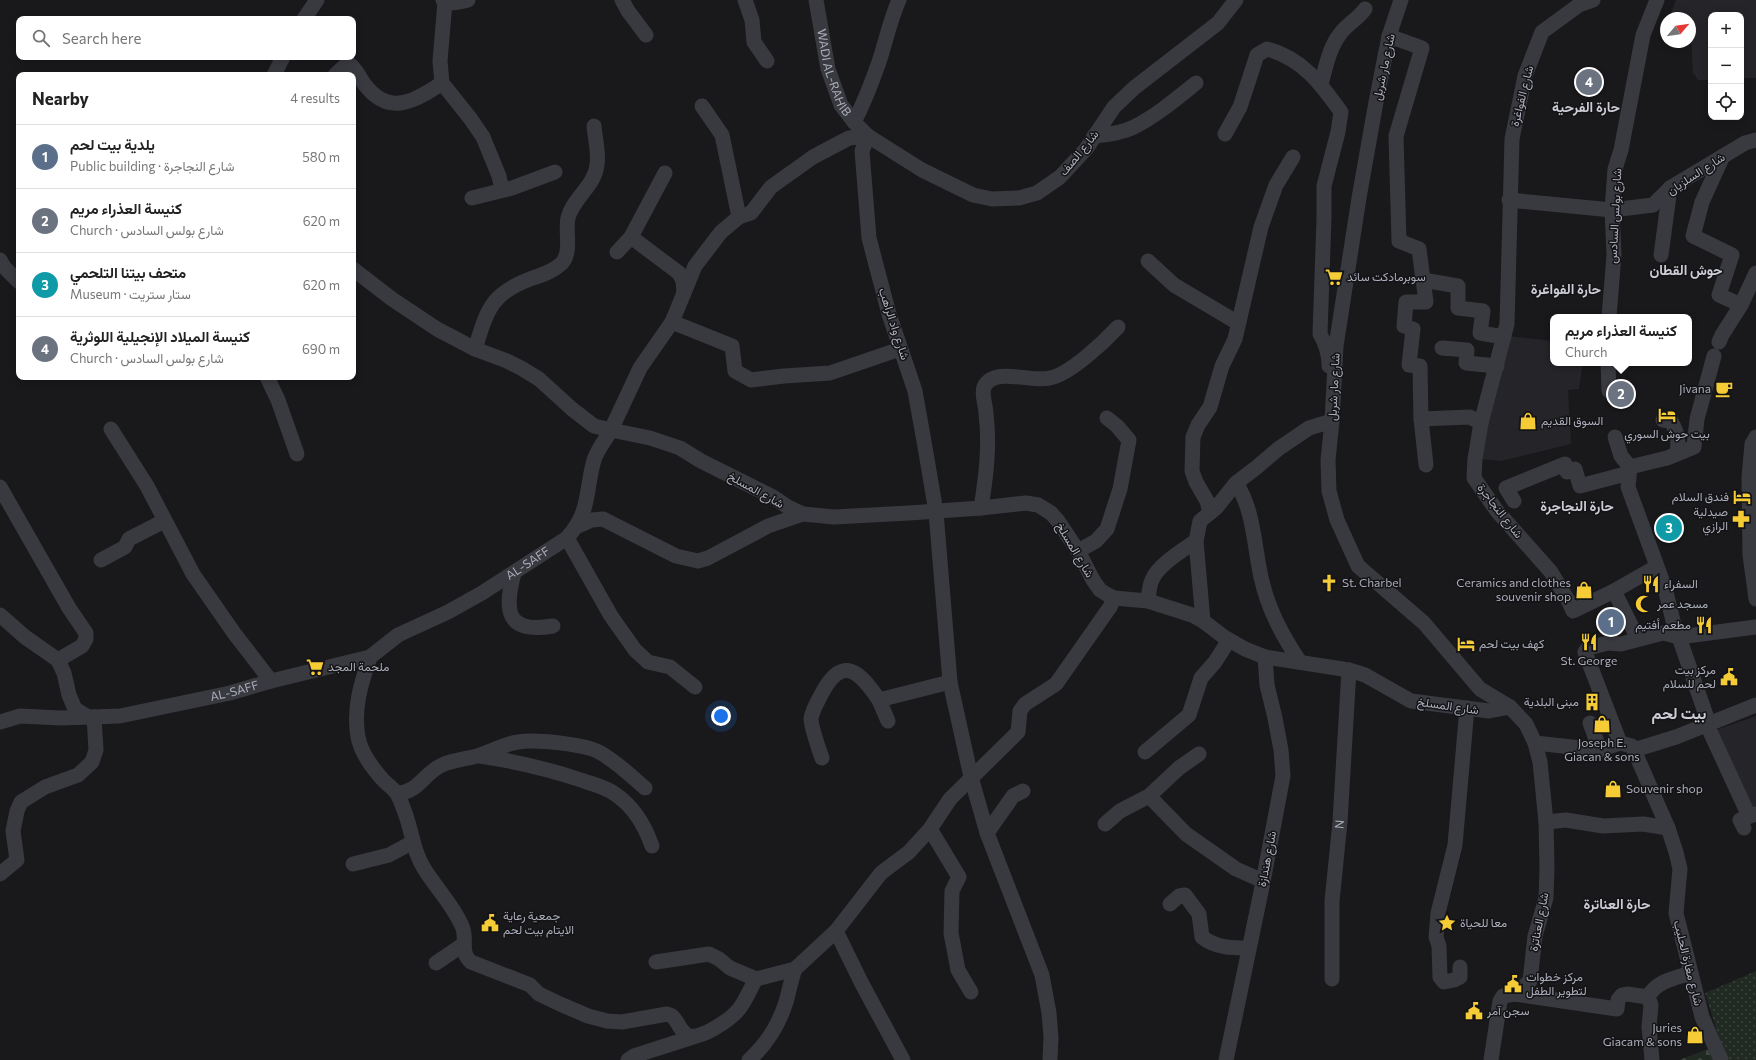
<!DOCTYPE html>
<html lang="en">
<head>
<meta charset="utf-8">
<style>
  body { margin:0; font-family:Commissioner,Vazirmatn,sans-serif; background:#f2f2f2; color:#222 }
  .controls { position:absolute; right:12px; top:12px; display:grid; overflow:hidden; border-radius:8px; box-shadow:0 2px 10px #0003 }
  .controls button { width:36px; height:36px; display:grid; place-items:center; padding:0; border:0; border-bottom:1px solid #e0e0e0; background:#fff; color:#222; font:20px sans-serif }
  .compass { position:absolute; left:1660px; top:12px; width:36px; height:36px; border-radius:50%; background:#fff; box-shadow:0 2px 10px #0003; rotate:61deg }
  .you { position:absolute; left:721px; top:716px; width:14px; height:14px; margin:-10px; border:3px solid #fff; border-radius:50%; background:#1a73e8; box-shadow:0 0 0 6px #1a73e833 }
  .badge { display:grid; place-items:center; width:26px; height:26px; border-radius:50%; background:#7c3aed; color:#fff; font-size:13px; font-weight:700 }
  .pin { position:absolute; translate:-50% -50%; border:2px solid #fff; box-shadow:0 1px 4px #0006 }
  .popup { position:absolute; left:1550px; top:314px; width:142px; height:52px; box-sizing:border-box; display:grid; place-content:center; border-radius:8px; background:#fff; filter:drop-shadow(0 1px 3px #0005); font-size:13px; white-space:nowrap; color:#767676 }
  .popup b { font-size:15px; color:#222 }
  .popup::after { content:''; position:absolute; left:50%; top:100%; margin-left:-8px; border:8px solid transparent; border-top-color:#fff }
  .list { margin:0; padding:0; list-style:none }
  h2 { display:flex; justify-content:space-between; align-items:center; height:52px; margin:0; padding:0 16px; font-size:17px }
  h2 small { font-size:13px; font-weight:400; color:#767676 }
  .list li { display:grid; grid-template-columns:26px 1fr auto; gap:12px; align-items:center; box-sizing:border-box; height:64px; padding:0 16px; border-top:1px solid #e0e0e0 }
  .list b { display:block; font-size:15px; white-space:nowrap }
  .list p { margin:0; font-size:13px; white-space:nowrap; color:#767676 }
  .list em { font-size:13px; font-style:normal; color:#767676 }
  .icon { flex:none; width:22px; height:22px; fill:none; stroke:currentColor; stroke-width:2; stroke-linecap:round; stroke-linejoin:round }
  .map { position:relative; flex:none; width:1756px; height:1060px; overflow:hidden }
  .search { position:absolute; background:#fff; box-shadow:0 2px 10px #0003; left:16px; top:16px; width:340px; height:44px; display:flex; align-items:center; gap:10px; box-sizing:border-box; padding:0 14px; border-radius:8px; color:#767676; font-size:15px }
  .panel { position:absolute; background:#fff; box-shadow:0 2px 10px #0003; left:16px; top:72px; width:340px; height:308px; border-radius:8px }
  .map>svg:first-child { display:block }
</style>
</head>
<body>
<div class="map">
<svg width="1756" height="1060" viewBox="0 0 1756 1060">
  <defs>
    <pattern id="grass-dots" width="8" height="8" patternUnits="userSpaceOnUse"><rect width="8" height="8" fill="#202922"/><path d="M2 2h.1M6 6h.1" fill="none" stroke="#3e4640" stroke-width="1.8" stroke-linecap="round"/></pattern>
    <pattern id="cemetery-stones" width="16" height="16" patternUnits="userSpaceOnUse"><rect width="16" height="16" fill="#202922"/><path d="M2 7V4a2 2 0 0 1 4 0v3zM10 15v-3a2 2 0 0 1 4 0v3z" fill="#3e4640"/></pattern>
  </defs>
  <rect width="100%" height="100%" fill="#19181b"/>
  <g fill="#252428">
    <polygon points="1676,0 1756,0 1756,78 1741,78 1741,15 1711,15 1711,80 1698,80 1693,73 1690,18 1669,18"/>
    <polygon points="1507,336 1553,341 1553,363 1583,363 1579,389 1568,390 1571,444 1501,461 1479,459"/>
    <polygon points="1756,716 1756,806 1753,808 1716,730"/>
  </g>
  <polygon fill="url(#grass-dots)" points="1756,971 1756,1060 1726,1060 1705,993"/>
  <polygon fill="url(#cemetery-stones)" points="1708,1049 1713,1060 1679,1060"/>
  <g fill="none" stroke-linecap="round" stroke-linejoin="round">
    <g stroke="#393a40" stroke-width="15">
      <path d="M443,0C449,5 460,2 468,0"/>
      <polyline points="622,0 628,11 646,35"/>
      <polyline points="745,0 752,20 754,42 767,61"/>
      <path id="s1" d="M816,0L828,69L841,105L854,122L868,136L922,170L973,195L992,199L1019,198L1037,193L1060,177L1086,149L1114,107L1134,88L1218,23L1236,0"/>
      <polyline points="1401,0 1389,36 1376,102 1359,198 1336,346 1332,421 1328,460 1329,491 1337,520 1358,566 1424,623 1480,689 1510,707 1526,724 1535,743 1540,762 1546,822 1547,868 1546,898 1535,936 1530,981 1515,994 1503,996 1500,1001 1491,1060"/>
      <polyline points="1593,0 1579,5 1542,32 1525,76 1512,139 1507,324 1481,423 1475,459 1474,478 1497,511 1551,572 1569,602 1573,611 1614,591 1638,639"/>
      <polyline points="445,2 440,61 442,83 470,118 483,137 499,176 502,190"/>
      <polyline points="304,19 317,0"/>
      <polyline points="1389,36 1422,48 1396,136 1399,241 1419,249 1426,302 1406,302 1404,326 1413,329 1409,365 1420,366 1421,419 1426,465"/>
      <polyline points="274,75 283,57"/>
      <path d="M335,75L348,63C357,69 359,77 365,85C389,116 414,102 442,83"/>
      <path d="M1321,84C1326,67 1329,48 1340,34C1347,24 1358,19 1365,9"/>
      <polyline points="702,106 722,135 739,217"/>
      <path d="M854,122C864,103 872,82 879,62C886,41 890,20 899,0"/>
      <path d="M1225,134L1240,107L1257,55L1267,49C1302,58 1321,84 1341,112L1338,132L1324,186V218L1320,334C1326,344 1329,354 1329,366"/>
      <polyline points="868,136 849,138 813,157 771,187 751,213 739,217 721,232 695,266 672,322 640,368 611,430 650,438 680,448 701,461 773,497 788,507 803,514 834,517 909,513 981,508 1026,503 1038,505 1051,513 1058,521 1078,551 1093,580 1100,590 1108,595 1114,598 1148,601 1192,615 1203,621 1224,637 1245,649 1265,657 1349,670 1365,675 1411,701 1489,711 1510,707"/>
      <polyline points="868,136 862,151 869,238 889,314 915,391 925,447 936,512 950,682 971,777 987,833 1042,975 1049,1013 1051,1037 1050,1060"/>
      <path d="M1094,136C1107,135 1122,133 1134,127C1156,116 1176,99 1196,83"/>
      <polyline points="1723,156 1702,202 1693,236 1732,255 1719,295 1741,305"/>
      <polyline points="472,198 512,188 555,172"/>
      <polyline points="1509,200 1612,210 1653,205 1670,188 1745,143 1756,140"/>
      <polyline points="631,237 679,273 683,281 684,293"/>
      <polyline points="617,252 631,237 665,173"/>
      <polyline points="1661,255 1670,188"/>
      <polyline points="0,260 4,267 19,282"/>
      <polyline points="1148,261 1174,285 1238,323"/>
      <polyline points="1423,280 1458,286 1458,308 1483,311 1480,333 1504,337"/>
      <polyline points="1609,317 1614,255 1612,210 1615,169 1621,150 1643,35 1657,0"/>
      <polyline points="672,322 732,346 735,371 751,380 784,376 830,373 900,349"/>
      <polyline points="1719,342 1722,335 1741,305 1756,273"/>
      <polyline points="1442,348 1467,350 1466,363 1497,366"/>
      <path d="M475,349C487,311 490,294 530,279C541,275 553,272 562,263C572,252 565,231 568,218C572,199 595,186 597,165C599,153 595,138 594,126"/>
      <polyline points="1608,363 1609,391"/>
      <polyline points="267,377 278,400 297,454"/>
      <polyline points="1421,419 1470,417 1481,423"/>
      <path d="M1663,420L1671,421C1678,434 1679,439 1677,454"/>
      <polyline points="111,429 147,486 193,574 234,633 271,681"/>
      <polyline points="1615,437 1621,456 1630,467"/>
      <polyline points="1756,437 1752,444 1749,477 1750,555 1756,599"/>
      <polyline points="1630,467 1628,487 1665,588 1676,633 1679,637 1708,721 1707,725 1749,816"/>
      <polyline points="1630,467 1667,458 1694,447 1697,419 1714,356"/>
      <path d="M1236,483C1254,510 1254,546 1261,577C1268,609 1282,635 1300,662"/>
      <polyline points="0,487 69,608 86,633 86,639 82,646 58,660"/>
      <polyline points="1514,501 1506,488 1565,464 1567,472 1575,469 1580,486 1629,473"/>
      <path d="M981,508C986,477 990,445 986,414C986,405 981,395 984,387C994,366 1032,383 1050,378C1070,374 1103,343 1118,327"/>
      <polyline points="1210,513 1207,501 1196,482 1192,471 1193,437 1198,425 1210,407 1222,366 1235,339 1261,227 1276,185 1293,157"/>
      <polyline points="576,527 592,520 603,519 676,556 698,561 708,558 768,526 803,514"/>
      <polyline points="567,538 611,616 635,650 648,662 670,667 695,687"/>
      <polyline points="1196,541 1203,621"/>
      <polyline points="1078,551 1096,541 1107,529 1120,489 1129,440 1117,426 1107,418"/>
      <polyline points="101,560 125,547 129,539 164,521"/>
      <path d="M514,573C504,611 506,634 553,626"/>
      <polyline points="1614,591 1656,567"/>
      <path d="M1148,601C1149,594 1149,586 1152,580C1158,565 1183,550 1196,541L1200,521L1216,508L1236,483L1257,467L1278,449L1309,428L1332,421"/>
      <polyline points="0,615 25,637 58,660 64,673 69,695 75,709 88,717"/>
      <path d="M370,657C361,683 353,709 358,737C361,753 373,769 384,781C388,785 394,789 397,794C400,798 402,805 404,810C412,830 413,852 425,870C437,889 453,905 462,926C468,938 459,952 471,962L530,985L539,994L560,1004L588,1016L607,1021L622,1022L667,1014L672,1016C678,1021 680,1031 687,1035C699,1042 732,1018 739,1009C746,1000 750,989 756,979"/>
      <polyline points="879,700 888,721"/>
      <path id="s2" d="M0,722L20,716L61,718L120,716L230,693L271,681L370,657L398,635L448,612L482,593L567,538C591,511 585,492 594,460C597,450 606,439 611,430L594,426L572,409L539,379L521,368L507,361L475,349L437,329L392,299L353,269"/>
      <polyline points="1590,723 1600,750"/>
      <polyline points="1535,743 1600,750 1620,743 1632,746 1634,750 1676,737 1756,705"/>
      <polyline points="1620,743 1585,652 1588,648 1608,643 1621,644 1663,633 1679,637 1756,627"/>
      <polyline points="1634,750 1668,828 1676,852 1680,869 1676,913 1702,1017 1721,1060"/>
      <polyline points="1145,752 1189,715 1201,678 1215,662 1229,640"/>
      <path d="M480,756C514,761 548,769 581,780C592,784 606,787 615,794C633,806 645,826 652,846"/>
      <path d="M822,758C819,750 811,726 811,719C812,710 818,701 822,693C843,654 860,672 879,700L950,682"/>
      <path d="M397,793C418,793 424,773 442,765C453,760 466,759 477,756C490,752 504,744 518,742C535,739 584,744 599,752C616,761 631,776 645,788"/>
      <polyline points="1149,796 1186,834 1236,869 1263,881"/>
      <polyline points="1546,822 1566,820 1603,826 1643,824 1668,828"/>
      <polyline points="1105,824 1120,811 1149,796 1179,768 1199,754"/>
      <polyline points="1744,828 1740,820 1755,814"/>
      <polyline points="930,829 959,877 952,891 951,933 958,970 971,992"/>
      <polyline points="987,833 1013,796 1023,791"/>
      <polyline points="353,864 389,855 413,842"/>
      <polyline points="0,874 17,860 13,831 17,811 21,802 45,787 78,775 92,762 96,750 94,717"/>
      <path d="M1170,904L1179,896L1185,895L1199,914L1202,937C1216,948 1232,948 1249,948"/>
      <polyline points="836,931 861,982 903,1060"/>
      <polyline points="656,962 709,954 719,959 730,968 756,979 795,969 836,931 881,873 909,852 930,829 950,799 1018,732 1020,711 1025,704 1056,684 1110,607 1114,598"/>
      <polyline points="436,963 464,944"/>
      <polyline points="1460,967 1460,977 1454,980 1444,982 1440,977 1439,946 1436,937 1438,913 1455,845 1467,708"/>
      <path id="s3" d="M1332,979V901L1340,822L1349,670"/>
      <polyline points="1515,994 1617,1009 1618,1000 1622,995 1627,994 1648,997"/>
      <polyline points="628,1060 634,1056 693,1037"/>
      <path d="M749,1060C766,1045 779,1024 786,1002C789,991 791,980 795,969"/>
      <polyline points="1226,1060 1262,887 1283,776 1281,750 1275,718 1267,685 1265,657"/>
      <path d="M1652,1060L1649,1027L1651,1005L1648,997C1656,981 1675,978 1691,973"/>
    </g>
  </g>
  <defs>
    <g id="supermarket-bare" transform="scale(1.38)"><path d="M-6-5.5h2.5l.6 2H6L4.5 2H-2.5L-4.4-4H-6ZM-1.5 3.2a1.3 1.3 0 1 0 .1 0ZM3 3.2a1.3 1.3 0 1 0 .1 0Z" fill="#f5cc36" stroke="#141316" stroke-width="2.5" paint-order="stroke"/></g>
    <g id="cafe-bare" transform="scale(1.38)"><path d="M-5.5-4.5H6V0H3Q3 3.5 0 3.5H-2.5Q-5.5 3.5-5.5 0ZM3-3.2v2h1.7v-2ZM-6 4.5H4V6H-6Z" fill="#f5cc36" stroke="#141316" stroke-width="2.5" paint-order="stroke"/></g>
    <g id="hotel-bare" transform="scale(1.38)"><path d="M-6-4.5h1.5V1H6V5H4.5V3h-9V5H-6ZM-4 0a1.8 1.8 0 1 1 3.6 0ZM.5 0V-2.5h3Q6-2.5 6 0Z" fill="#f5cc36" stroke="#141316" stroke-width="2.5" paint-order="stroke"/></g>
    <g id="shop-bare" transform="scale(1.38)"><path d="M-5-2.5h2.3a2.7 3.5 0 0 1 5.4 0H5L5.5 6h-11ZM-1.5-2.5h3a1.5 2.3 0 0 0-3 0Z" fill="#f5cc36" stroke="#141316" stroke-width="2.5" paint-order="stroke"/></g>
    <g id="pharmacy-bare" transform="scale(1.38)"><path d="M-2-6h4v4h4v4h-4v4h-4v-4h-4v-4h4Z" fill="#f5cc36" stroke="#141316" stroke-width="2.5" paint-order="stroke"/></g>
    <g id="church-bare" transform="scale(1.38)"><path d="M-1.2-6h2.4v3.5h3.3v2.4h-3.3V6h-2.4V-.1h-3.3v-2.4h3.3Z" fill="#f5cc36" stroke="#141316" stroke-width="2.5" paint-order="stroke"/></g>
    <g id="restaurant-bare" transform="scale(1.38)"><path d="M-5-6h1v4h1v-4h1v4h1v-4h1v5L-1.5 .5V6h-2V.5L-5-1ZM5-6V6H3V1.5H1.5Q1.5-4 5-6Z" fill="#f5cc36" stroke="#141316" stroke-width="2.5" paint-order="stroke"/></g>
    <g id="mosque-bare" transform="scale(1.38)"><path d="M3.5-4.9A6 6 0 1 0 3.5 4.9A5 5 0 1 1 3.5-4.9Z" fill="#f5cc36" stroke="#141316" stroke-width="2.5" paint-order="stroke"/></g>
    <g id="civic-bare" transform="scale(1.38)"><path d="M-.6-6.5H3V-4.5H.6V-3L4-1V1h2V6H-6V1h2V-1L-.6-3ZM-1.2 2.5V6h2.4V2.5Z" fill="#f5cc36" stroke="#141316" stroke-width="2.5" paint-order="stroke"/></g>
    <g id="building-bare" transform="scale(1.38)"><path d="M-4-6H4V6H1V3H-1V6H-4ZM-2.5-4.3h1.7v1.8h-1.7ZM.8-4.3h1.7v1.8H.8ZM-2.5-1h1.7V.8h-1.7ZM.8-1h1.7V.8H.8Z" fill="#f5cc36" stroke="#141316" stroke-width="2.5" paint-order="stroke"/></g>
    <g id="sight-bare" transform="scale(1.38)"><path d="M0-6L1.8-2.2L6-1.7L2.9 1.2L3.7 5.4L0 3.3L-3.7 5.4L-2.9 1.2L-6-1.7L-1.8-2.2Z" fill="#f5cc36" stroke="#141316" stroke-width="2.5" paint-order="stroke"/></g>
  </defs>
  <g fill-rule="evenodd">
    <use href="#supermarket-bare" x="1334" y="277"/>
    <use href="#cafe-bare" x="1724" y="389"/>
    <use href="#hotel-bare" x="1667" y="415"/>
    <use href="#shop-bare" x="1528" y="421"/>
    <use href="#hotel-bare" x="1742" y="497"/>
    <use href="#pharmacy-bare" x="1741" y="519"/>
    <use href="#church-bare" x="1329" y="583"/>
    <use href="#restaurant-bare" x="1651" y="584"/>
    <use href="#shop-bare" x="1584" y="590"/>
    <use href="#mosque-bare" x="1644" y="604"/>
    <use href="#restaurant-bare" x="1704" y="625"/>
    <use href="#restaurant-bare" x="1589" y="642"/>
    <use href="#hotel-bare" x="1466" y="644"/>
    <use href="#supermarket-bare" x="315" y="667"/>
    <use href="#civic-bare" x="1729" y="677"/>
    <use href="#building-bare" x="1592" y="702"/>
    <use href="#shop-bare" x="1602" y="724"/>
    <use href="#shop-bare" x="1613" y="789"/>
    <use href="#civic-bare" x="490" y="923"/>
    <use href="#sight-bare" x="1447" y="923"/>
    <use href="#civic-bare" x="1513" y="984"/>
    <use href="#civic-bare" x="1474" y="1011"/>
    <use href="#shop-bare" x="1695" y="1035"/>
  </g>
  <g text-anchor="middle" stroke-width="3" stroke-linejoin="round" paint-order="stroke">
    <g font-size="12" fill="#abaebb" stroke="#141316">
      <text transform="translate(1384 67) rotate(-78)" y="4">شارع مار شربل</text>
      <text dy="4" stroke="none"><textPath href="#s1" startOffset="75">WADI AL-RAHIB</textPath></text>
      <text transform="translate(1522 96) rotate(-76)" y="4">شارع الفواغرة</text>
      <text transform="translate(1079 153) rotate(-51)" y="4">شارع الصف</text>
      <text transform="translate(1696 174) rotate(-33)" y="4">شارع السلزيان</text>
      <text transform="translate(1615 216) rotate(-87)" y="4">شارع بولس السادس</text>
      <text transform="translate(894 324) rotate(72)" y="4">شارع واد الراهب</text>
      <text transform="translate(1334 387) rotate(-87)" y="4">شارع مار شربل</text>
      <text transform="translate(756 490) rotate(29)" y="4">شارع المسلخ</text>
      <text transform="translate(1500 511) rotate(52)" y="4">شارع النجاجرة</text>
      <text transform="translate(1075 550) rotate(59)" y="4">شارع المسلخ</text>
      <text dy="4" stroke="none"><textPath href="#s2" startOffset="562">AL-SAFF</textPath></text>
      <text dy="4" stroke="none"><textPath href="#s2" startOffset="238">AL-SAFF</textPath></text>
      <text transform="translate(1448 706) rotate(8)" y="4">شارع المسلخ</text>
      <text dy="4" stroke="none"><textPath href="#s3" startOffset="155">N</textPath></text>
      <text transform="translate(1267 859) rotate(-79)" y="4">شارع هندازة</text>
      <text transform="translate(1539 922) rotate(-79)" y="4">شارع العناترة</text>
      <text transform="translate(1688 963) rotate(76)" y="4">شارع مغارة الحليب</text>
    </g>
    <g font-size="12" fill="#abaebb" stroke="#141316" text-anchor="start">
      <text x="1347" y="281">سوبرمادكت سائد</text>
      <text x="1711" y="393" text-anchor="end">Jivana</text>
      <text x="1541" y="425">السوق القديم</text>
      <text x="1667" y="438" text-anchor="middle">بيت حوش السوري</text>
      <text x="1729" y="501" text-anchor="end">فندق السلام</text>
      <text x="1728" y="516" text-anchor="end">صيدلية<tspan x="1728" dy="14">الرازي</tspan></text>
      <text x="1342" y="587">St. Charbel</text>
      <text x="1571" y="587" text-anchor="end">Ceramics and clothes<tspan x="1571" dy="14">souvenir shop</tspan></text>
      <text x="1664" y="588">السفراء</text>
      <text x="1657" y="608">مسجد عمر</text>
      <text x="1691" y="629" text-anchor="end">مطعم أفتيم</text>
      <text x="1479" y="648">كهف بيت لحم</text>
      <text x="1589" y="665" text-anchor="middle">St. George</text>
      <text x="328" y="671">ملحمة المجد</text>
      <text x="1716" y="674" text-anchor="end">مركز بيت<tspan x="1716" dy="14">لحم للسلام</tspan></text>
      <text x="1579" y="706" text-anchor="end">مبنى البلدية</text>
      <text x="1602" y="747" text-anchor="middle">Joseph E.<tspan x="1602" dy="14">Giacan &amp; sons</tspan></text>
      <text x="1626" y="793">Souvenir shop</text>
      <text x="503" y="920">جمعية رعاية<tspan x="503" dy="14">الايتام بيت لحم</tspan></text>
      <text x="1460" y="927">معا للحياة</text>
      <text x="1526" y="981">مركز خطوات<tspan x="1526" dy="14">لتطوير الطفل</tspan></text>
      <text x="1487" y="1015">سجن آمر</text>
      <text x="1682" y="1032" text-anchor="end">Juries<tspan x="1682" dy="14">Giacam &amp; sons</tspan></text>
    </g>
    <g font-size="14" font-weight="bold" fill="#cccdd6" stroke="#141316">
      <text x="1586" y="112">حارة الفرحية</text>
      <text x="1686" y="275">حوش القطان</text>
      <text x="1566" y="294">حارة الفواغرة</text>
      <text x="1577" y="511">حارة النجاجرة</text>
      <text x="1617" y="909">حارة العناترة</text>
    </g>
    <g font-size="16" font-weight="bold" fill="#cccdd6" stroke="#141316">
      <text x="1679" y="719">بيت لحم</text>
    </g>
  </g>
</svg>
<div class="controls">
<button>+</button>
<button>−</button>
<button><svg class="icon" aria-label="locate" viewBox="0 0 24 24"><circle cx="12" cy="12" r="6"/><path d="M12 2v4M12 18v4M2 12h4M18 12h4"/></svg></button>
</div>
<svg class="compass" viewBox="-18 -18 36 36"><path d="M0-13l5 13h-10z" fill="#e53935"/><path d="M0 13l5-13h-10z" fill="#767676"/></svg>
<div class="you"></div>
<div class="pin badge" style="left:1611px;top:622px;background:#5c6f8a">1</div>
<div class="pin badge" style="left:1621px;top:394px;background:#6b7280">2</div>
<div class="popup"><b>كنيسة العذراء مريم</b>Church</div>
<div class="pin badge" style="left:1669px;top:528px;background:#0f9aa8">3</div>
<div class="pin badge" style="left:1589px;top:82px;background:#6b7280">4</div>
<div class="search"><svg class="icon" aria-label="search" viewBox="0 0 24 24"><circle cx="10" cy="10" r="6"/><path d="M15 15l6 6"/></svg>Search here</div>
<section class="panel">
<h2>Nearby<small>4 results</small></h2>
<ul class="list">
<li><span class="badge" style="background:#5c6f8a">1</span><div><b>يلدية بيت لحم</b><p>Public building · شارع النجاجرة</p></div><em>580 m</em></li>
<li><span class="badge" style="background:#6b7280">2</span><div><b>كنيسة العذراء مريم</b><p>Church · شارع بولس السادس</p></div><em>620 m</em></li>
<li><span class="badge" style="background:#0f9aa8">3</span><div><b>متحف بيتنا التلحمي</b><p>Museum · ستار ستريت</p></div><em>620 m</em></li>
<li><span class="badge" style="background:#6b7280">4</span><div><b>كنيسة الميلاد الإنجيلية اللوثرية</b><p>Church · شارع بولس السادس</p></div><em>690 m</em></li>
</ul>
</section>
</div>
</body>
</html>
